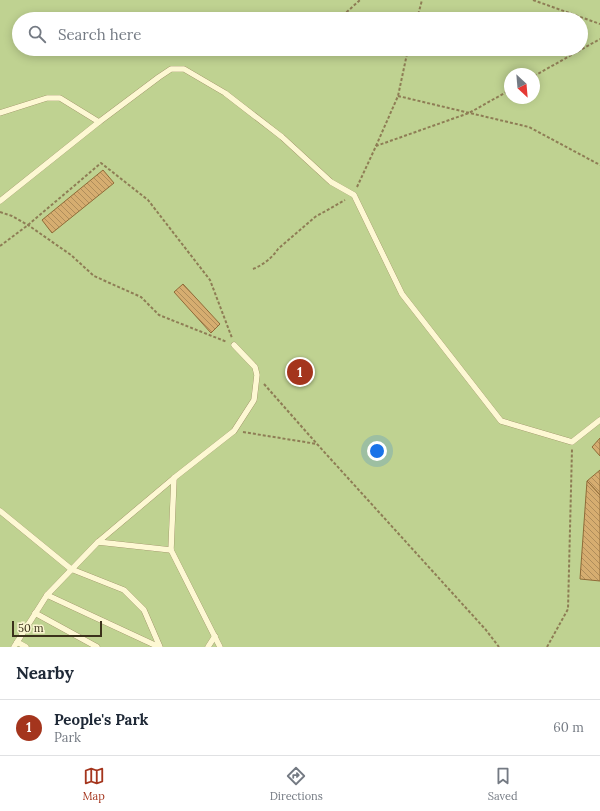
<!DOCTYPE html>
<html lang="en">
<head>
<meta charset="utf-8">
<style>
  body { margin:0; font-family:Lora,serif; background:#f6f6f7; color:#1f2937 }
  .compass { position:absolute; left:504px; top:68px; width:36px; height:36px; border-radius:50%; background:#fff; box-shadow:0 2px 10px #0003; rotate:154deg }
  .scale { position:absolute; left:12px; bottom:10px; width:90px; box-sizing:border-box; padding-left:4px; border:2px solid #3b311b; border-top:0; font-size:11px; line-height:14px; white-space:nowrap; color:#3b311b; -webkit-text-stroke:3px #f9f5cf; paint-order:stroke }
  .you { position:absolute; left:377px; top:451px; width:14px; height:14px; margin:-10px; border:3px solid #fff; border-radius:50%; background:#1a73e8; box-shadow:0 0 0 6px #1a73e833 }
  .badge { display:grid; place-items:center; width:26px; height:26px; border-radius:50%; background:#a4351d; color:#fff; font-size:13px; font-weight:700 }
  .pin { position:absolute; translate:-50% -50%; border:2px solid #fff; box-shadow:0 1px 4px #0006 }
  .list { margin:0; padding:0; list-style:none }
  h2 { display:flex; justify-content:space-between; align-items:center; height:52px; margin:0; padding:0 16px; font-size:17px }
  h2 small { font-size:13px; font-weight:400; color:#747a83 }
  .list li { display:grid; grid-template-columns:26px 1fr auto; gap:12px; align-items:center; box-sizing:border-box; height:56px; padding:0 16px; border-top:1px solid #e0e1e3 }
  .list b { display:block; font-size:15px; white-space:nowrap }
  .list p { margin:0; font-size:13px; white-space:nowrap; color:#747a83 }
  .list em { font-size:13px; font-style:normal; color:#747a83 }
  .icon { flex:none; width:22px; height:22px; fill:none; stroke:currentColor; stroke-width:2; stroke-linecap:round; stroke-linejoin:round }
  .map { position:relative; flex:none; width:600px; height:647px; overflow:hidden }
  .search { position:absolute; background:#fff; box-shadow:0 2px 10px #0003; left:12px; right:12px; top:12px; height:44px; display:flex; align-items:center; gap:10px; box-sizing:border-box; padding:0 14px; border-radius:22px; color:#747a83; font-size:15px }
  .sheet { height:108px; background:#fff }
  nav { display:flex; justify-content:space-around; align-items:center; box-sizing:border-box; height:56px; border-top:1px solid #e0e1e3; background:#fff; font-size:11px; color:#747a83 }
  nav a { display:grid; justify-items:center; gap:2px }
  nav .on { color:#a4351d }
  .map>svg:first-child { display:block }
</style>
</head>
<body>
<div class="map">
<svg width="600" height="647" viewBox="0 0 600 647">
  <defs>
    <pattern id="building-back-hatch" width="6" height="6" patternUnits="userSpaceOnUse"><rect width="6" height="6" fill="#d6ad70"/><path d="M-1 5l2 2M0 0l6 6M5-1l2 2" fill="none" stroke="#af8d5b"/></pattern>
  </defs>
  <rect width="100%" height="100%" fill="#f3edbf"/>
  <path fill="#bfd291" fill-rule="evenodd" d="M0,0H600V647H0ZM19,19H581V49H19ZM510,74H534V98H510Z"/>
  <g fill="url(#building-back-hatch)" stroke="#906b38">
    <polygon points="103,170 114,183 52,233 42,220"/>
    <polygon points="183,284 220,324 211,333 174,292"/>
    <polygon points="600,438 600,456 592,447"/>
    <polygon points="600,470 600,495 587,481"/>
    <polygon points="587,481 600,495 600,581 580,579"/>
  </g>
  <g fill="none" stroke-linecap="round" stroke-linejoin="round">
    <g stroke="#8e7d55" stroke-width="6">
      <g id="lane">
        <polyline points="0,113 47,98 60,98 99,122"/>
        <polyline points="0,201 99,122 159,77 171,69 184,69 225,93 282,137 331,182 354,195 402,294 501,421 572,442 600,420"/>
        <polyline points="174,478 171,550 220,647"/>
        <polyline points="0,511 71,569 124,590 144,610 160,647"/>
        <polyline points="98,542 171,550"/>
        <polyline points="47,595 98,542 174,478 234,431 254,400 257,375 255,367 234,345"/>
        <polyline points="35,613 97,647"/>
        <polyline points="17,642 26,647"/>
        <polyline points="14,647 47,595 159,647"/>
        <polyline points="208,647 215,636"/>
      </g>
    </g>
    <g stroke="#8e7d55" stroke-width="2" stroke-dasharray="3 2" stroke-linecap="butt">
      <polyline points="533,0 600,24"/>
      <polyline points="339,19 360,0"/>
      <polyline points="417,19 422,0"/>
      <polyline points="534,76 600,39"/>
      <polyline points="398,96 529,127 600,165"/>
      <polyline points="376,146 398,96 408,49"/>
      <polyline points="357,187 376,146 469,113 510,90"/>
      <polyline points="0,212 12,216 28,225 71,255 94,276 141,297 159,315 227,342"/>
      <polyline points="0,246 28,225 101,163 148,200 210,280 232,338"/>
      <path d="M253,269C263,265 272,258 278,249L315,217L345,200"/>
      <polyline points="264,384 317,444 486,630 499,647"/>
      <polyline points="243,432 317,444"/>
      <polyline points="547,647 568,609 572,449"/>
    </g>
    <use href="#lane" stroke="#fdf8d3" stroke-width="5.5"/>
  </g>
</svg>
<svg class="compass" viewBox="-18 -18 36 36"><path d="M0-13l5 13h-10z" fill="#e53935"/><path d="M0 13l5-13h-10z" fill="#747a83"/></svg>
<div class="scale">50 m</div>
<div class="you"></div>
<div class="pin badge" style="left:300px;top:372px">1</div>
<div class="search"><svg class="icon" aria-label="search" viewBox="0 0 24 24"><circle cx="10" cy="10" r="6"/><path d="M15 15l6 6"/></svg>Search here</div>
</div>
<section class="sheet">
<h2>Nearby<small></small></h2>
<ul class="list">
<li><span class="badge">1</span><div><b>People's Park</b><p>Park</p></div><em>60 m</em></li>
</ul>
</section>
<nav>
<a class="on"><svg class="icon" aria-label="map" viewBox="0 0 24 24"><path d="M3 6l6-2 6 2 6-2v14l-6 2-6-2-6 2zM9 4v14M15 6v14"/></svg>Map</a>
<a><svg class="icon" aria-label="directions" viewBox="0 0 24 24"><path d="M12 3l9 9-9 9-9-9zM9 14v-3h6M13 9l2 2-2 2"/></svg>Directions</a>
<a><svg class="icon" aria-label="saved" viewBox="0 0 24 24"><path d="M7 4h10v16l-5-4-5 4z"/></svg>Saved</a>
</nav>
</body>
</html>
